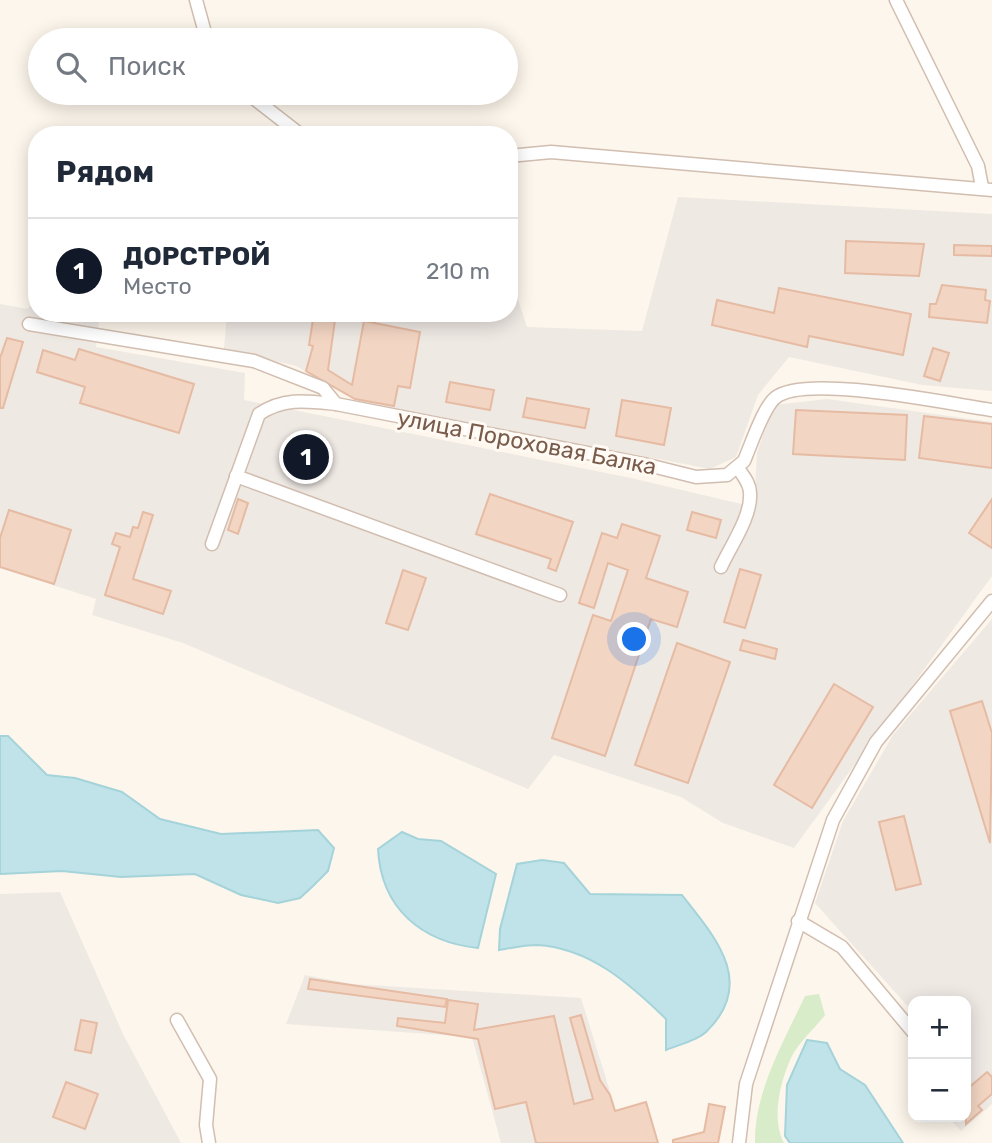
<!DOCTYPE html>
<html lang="ru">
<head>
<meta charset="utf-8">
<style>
  body { margin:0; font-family:Rubik,sans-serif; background:#f6f6f7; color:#1f2937 }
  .controls { position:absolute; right:21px; bottom:21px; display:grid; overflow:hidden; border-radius:14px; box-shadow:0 4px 18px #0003 }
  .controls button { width:63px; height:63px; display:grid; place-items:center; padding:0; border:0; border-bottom:2px solid #e0e1e3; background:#fff; color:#1f2937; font:35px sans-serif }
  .you { position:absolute; left:635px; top:640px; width:24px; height:24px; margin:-18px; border:5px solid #fff; border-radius:50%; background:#1a73e8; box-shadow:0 0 0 10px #1a73e833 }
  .badge { display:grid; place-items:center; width:46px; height:46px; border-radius:50%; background:#111827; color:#fff; font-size:23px; font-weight:700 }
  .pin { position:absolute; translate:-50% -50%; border:4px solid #fff; box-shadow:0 2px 7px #0006 }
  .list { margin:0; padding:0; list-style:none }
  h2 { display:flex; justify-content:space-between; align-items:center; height:91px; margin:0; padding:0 28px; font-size:30px }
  h2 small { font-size:23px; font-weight:400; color:#747a83 }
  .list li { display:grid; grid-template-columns:46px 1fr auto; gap:21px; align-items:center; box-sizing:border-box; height:105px; padding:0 28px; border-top:2px solid #e0e1e3 }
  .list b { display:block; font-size:26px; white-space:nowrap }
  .list p { margin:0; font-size:23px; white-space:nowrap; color:#747a83 }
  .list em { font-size:23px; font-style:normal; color:#747a83 }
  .icon { flex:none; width:38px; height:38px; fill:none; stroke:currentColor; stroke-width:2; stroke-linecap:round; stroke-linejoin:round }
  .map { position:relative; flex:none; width:992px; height:1143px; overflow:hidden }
  .search { position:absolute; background:#fff; box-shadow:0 4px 18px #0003; left:28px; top:28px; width:490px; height:77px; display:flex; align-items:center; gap:18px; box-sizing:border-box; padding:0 24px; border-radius:38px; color:#747a83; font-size:26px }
  .panel { position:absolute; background:#fff; box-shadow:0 4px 18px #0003; left:28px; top:126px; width:490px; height:196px; border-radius:28px }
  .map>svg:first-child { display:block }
</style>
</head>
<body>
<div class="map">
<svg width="992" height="1143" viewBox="0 0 992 1143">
  <rect width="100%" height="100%" fill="#fdf6ec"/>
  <g fill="#efe9e4">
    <polygon points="678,197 992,214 992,391 922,385 789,357 758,395 736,457 710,469 359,401 296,366 224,349 227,313 509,313 509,286 514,287 527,327 642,331"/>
    <polygon points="37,296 37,313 100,313 96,347 245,373 244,400 631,478 754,507 757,452 774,405 827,399 992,422 992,576 794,848 723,823 681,797 554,755 528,789 183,643 92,615 96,599 0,568 0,304 28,309"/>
    <polygon points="992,619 992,1104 961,1131 948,1117 966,1117 966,1001 913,1001 913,1012 815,903 843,821 893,735"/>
    <polygon points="60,892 123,1034 181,1143 0,1143 0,894"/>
    <polygon points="305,975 352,984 581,998 626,1143 501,1143 472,1037 286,1024"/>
  </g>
  <path fill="#d8ecc9" d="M819,994L825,1015C815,1028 798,1043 791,1058C780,1082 771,1119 784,1143H755C754,1092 784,1041 805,996Z"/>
  <g fill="#bfe3e8" stroke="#a5d3da" stroke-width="2">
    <polygon points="0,736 8,736 47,775 75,778 122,792 160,819 221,834 318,830 334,848 328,871 313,886 300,898 278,903 241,895 195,874 121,877 62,871 0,874"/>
    <path d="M402,832L418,839L441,841L496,874L478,948C421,942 381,908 378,849Z"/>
    <path d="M542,860L564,863L590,894L682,895C715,937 757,983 706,1032C697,1041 677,1045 666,1050V1019C630,984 590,948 537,945C525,945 511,948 499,950L500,929L517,864Z"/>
    <polygon points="807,1040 827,1043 840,1069 865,1085 903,1143 790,1143 785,1136 787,1085"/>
  </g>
  <g fill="#f3d5c3" stroke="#e6bba3" stroke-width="2">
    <polygon points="846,241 924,244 919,276 845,273"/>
    <polygon points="954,245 992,246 992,256 954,255"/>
    <polygon points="942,285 986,290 985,300 990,301 987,323 929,317 930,304 936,304"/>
    <polygon points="779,288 911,314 903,355 809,336 807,347 712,325 717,300 774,313"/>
    <polygon points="314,313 336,313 328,370 352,385 364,321 420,332 410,388 398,386 394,406 355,399 306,371 313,346 309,345"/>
    <polygon points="7,338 23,342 3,408 0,408 0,358"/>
    <polygon points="933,348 949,353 940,381 924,376"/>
    <polygon points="79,349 194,384 179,433 80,403 85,387 37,372 43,350 75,360"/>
    <polygon points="450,382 494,390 490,410 446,402"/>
    <polygon points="527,398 589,409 585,428 523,417"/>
    <polygon points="622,400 671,408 664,445 616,436"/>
    <polygon points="796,410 907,415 905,460 793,454"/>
    <polygon points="924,416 992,424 992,468 919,458"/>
    <polygon points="290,439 330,451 323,475 283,464"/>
    <polygon points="490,494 573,522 556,571 548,568 551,559 476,534"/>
    <polygon points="238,499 248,503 238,534 228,530"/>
    <polygon points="992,499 992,548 969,533"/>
    <polygon points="9,510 71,530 54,584 0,567 0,538"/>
    <polygon points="143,512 153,515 133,579 171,591 163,614 105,595 120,547 112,544 116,533 130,537 133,527 138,528"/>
    <polygon points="692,512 721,520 716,538 687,530"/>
    <polygon points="622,524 660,536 646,578 688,592 677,627 651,619 605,756 552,738 593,615 611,621 628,570 608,563 594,608 579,603 602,533 617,538"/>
    <polygon points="740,569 761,575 745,628 724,622"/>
    <polygon points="403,570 426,578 408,630 386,623"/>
    <polygon points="743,640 777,649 775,659 740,650"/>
    <polygon points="677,643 730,662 688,783 635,765"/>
    <polygon points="834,684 873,707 812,808 774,785"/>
    <polygon points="982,701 992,733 990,843 950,711"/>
    <polygon points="904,816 921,884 896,890 879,822"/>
    <polygon points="310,979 447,999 445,1007 308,989"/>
    <polygon points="448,1000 478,1004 474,1030 554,1016 574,1104 593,1099 570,1018 581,1015 600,1080 610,1095 615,1111 646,1102 658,1143 536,1143 526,1102 495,1109 478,1039 397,1026 398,1018 445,1023"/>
    <polygon points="81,1020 97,1023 91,1053 75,1050"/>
    <polygon points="987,1072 992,1077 992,1094 978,1106 982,1110 966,1124 966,1090"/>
    <polygon points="66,1082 98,1094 85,1129 53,1117"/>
    <polygon points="709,1104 725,1107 718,1143 673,1143 673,1140 704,1132"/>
  </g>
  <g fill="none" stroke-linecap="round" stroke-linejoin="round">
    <g stroke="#d1beb0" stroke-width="15">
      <g id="minor">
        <polyline points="196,0 207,40"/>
        <polyline points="896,0 978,166 982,187"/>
        <polyline points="247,93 301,135"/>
        <polyline points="509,156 551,152 992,190"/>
        <path d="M29,324L254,361L323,388L336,404L644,464L696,477L727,475L744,461C751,445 763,408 775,398C804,373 950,404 992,410"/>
        <polyline points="236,476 560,595"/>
        <path d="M212,544L259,414C284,397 308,401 336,404"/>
        <path d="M721,567C730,547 752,516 750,493C750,483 743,476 738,468"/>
        <polyline points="798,921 842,947 913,1032"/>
        <polyline points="177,1020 210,1079 206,1125 209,1143"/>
        <polyline points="739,1143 746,1084 833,820 876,742 992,601"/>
      </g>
    </g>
    <use href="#minor" stroke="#fff" stroke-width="12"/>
  </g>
  <g text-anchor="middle" stroke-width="6" stroke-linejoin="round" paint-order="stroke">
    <g font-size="23" fill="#7a5c4d" stroke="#fffaf3">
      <text transform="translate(527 442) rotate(11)" y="8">улица Пороховая Балка</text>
    </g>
  </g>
</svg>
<div class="controls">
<button>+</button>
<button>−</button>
</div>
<div class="you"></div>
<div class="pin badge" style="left:306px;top:457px">1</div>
<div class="search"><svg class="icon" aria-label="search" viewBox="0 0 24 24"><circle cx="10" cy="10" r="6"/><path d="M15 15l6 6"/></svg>Поиск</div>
<section class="panel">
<h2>Рядом<small></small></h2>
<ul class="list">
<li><span class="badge">1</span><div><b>ДОРСТРОЙ</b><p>Место</p></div><em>210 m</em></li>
</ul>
</section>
</div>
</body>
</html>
